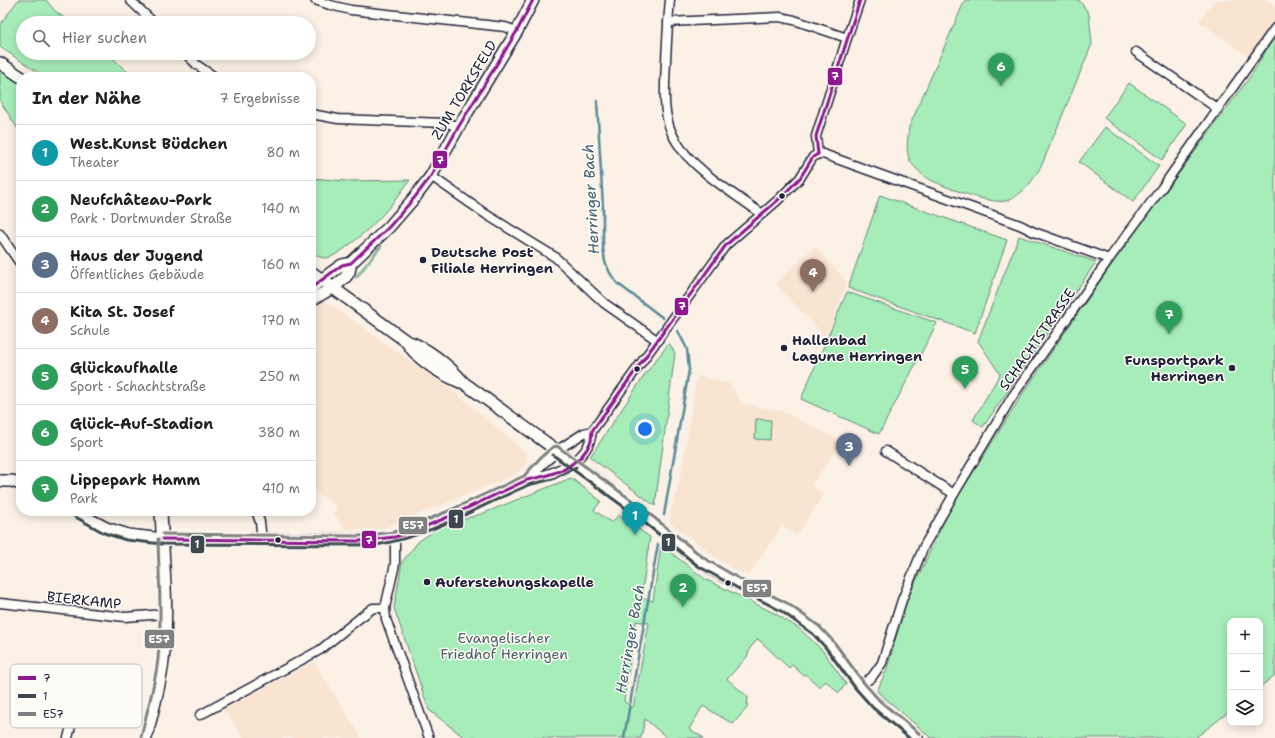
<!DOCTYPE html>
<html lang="de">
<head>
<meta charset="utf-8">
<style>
  body { margin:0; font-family:"Shantell Sans",sans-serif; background:#f6f6f6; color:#202124 }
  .controls { position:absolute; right:12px; bottom:12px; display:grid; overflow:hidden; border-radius:8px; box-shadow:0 2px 10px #0003 }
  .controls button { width:36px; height:36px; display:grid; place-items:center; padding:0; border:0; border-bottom:1px solid #e0e0e0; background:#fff; color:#202124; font:20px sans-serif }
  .you { position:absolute; left:645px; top:429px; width:14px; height:14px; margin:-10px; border:3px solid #fff; border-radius:50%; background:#1a73e8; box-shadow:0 0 0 6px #1a73e833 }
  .badge { display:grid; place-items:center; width:26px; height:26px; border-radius:50%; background:#0b8043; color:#fff; font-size:13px; font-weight:700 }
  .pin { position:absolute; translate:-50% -33px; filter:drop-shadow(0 1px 2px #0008) }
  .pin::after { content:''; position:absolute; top:21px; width:14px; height:12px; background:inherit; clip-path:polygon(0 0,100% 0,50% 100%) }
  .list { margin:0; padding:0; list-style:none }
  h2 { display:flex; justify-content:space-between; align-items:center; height:52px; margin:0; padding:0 16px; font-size:17px }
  h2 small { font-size:13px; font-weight:400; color:#757577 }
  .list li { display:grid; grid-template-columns:26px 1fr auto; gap:12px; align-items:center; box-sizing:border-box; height:56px; padding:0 16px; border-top:1px solid #e0e0e0 }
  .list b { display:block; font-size:15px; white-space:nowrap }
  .list p { margin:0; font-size:13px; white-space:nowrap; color:#757577 }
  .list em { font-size:13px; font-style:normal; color:#757577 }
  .icon { flex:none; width:22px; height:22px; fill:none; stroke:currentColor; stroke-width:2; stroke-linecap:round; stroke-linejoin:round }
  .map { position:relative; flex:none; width:1275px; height:738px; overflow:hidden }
  .search { position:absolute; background:#fff; box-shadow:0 2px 10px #0003; left:16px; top:16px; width:300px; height:44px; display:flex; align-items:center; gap:10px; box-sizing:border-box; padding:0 14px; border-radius:22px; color:#757577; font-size:15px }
  .panel { position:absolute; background:#fff; box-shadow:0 2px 10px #0003; left:16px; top:72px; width:300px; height:444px; border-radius:16px }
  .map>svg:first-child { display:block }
</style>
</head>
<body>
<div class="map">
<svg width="1275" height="738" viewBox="0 0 1275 738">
  <rect width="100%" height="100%" fill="#fbf1e6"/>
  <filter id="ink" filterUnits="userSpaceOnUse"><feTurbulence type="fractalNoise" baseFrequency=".025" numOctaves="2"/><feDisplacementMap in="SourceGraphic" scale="8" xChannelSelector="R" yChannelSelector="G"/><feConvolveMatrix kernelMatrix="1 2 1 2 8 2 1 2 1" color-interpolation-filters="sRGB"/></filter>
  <g filter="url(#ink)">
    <g fill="#f8e4d1">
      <polygon points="1214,0 1267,0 1275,6 1275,21 1249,57 1199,21"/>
      <polygon points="815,246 847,282 826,337 775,284"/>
      <polygon points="325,301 456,393 526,453 528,461 515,475 382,529 346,530 333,513 337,507 311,488 311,310"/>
      <polygon points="697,376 728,383 743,403 784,412 842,442 811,485 824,494 797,535 782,526 749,575 732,569 670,523 671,512 681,474"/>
      <polygon points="314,662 362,738 243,738 223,709"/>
    </g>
    <g fill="#a7edb9" stroke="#64887a" fill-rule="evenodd">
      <polygon points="18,0 46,0 55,11 71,23 23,23 23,53 107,53 133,77 45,77 0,47 0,25"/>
      <path d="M965,0H1079L1089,14L1092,44L1043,162C1035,178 1026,192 1009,200C996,207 941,186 927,178C923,176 912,165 910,161C905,150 908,139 909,127Z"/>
      <polygon points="1273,39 1275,39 1275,675 1260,687 1260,621 1230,621 1230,711 1195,738 931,738 877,691 887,669 896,637 908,598 949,511 1020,398 1107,271 1252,74"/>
      <polygon points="0,69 21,83 21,134 0,101"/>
      <polygon points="1129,83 1187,124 1162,160 1104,118"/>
      <polygon points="1105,127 1159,166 1133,202 1079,162"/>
      <path d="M311,178L346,181L410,180C401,192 393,204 383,214C375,224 337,259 325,258C320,258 315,254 311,252Z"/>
      <polygon points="880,195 1007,240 975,333 848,288"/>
      <polygon points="1019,236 1096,262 983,427 973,420 1000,374 978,341"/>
      <polygon points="381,245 382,246 357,278 355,277"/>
      <polygon points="847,292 937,323 879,434 801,399"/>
      <polygon points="669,343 675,353 655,506 590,457 646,373"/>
      <polygon points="756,419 771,420 770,440 755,439"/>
      <path d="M571,478L601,501L594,510L612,523L618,515L650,537L641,598L653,601L661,545L705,579L774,613L800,629L823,651L846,684L839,693L826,681L820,687L805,674L803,675L792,665L789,668L758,639L750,648L747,657L727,679L748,697L747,708L733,724L703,706L689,729L704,738H667L645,719L641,738H465L429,710L394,608L402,562L418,542L439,527L484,513ZM636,621L649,623L633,708L624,701Z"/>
    </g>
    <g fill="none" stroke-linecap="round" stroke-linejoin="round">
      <g stroke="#598a98" stroke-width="2.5">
        <polyline points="597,101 603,208 603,248 605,262 610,273 617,283 663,318"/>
        <polyline points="664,515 689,370 687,349 678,331"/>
        <polyline points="624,738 658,544"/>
      </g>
      <g stroke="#22223b" stroke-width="11">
        <g id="street">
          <polyline points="130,0 154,23"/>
          <polyline points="315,0 330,5 351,10 505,27 517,31"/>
          <path d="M670,0C668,20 667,40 666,61C665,88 661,117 676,141C692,169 736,195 762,214"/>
          <polyline points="668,22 780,17 794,20 847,38"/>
          <polyline points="1136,52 1218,109"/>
          <polyline points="185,53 197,65 215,77"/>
          <polyline points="311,114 338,119 445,123 459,126"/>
          <polyline points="818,154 823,154 1020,225 1034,232 1109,259"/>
          <polyline points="818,154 816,136 847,38 860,0"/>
          <polyline points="431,176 487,215 555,257 604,303 658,341"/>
          <polyline points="0,234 21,265"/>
          <polyline points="556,451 584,433 592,431"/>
          <polyline points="886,451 954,494"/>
          <path d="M573,463C584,453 590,447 592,431L726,245L778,200L800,178L813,157L818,154"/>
          <polyline points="256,511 260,522 262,540"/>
          <polyline points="395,537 395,564 385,608 386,619 429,738"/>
          <polyline points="0,603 125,617 165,614"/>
          <polyline points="860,686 872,677 882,663 902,600 924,546 954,494 1012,397 1109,259 1161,189 1275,28"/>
          <polyline points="200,715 320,650 361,617 373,608 385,608"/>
          <polyline points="68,738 75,710"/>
        </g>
      </g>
      <g stroke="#22223b" stroke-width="14">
        <g id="secondary">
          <polyline points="0,63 21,77"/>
          <path d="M311,272L406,341C426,346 450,367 464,383C522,425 580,467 637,510C659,527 679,547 702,563C739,588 783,600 816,630C834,647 845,669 861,687C878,706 897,722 917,738"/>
          <polyline points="311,288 321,280 342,265 351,263 389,227 415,197 431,176 459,126 517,31 533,0"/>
          <path d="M311,300C320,295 345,282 349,272C350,269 350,265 351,263"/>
          <path d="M406,341C418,361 439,373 460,382"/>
          <path d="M527,480C535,468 545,460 556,451"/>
          <polyline points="0,481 12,481 21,484"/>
          <path d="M74,511L106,528L128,535L163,539L376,540C409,536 441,520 471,506C490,497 508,488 527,480C544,478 559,473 573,463"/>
          <path d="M146,738C152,713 160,687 163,661C169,611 163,560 161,511"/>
        </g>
      </g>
      <use href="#street" stroke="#fdfcf7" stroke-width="8"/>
      <use href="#secondary" stroke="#fdfcf7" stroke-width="11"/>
      <g stroke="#fdfcf7" stroke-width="6">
        <g id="bus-1">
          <polyline points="818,154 816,136 860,0"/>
          <polyline points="311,288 342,265 351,263 389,227 415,197 431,176 459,126 517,31 533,0"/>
          <polyline points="163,539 359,541 395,537 417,530 448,517 527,480 545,476 565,469 581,457 587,449 591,441 592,431 726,245 778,200 800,178 813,157 818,154"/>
        </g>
      </g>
      <g stroke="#fdfcf7" stroke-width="6">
        <g id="bus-2">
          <polyline points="553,455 635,515 698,566 741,590 781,611 813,634 826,648 856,689 873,708 909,738"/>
          <path d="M72,515L104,533L126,540L162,544L376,545C428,537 474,509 522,488L528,485L553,479L576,467"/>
        </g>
      </g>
      <g stroke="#fdfcf7" stroke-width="6">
        <g id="bus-3">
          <polyline points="163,534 359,536 394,532 415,525 446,512 524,476 541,457 553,447 557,446 641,507 704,558 745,582 787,603 819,626 834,642 864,683 880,701 920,734"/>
          <path d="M141,737C147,711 155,685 158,659C162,619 159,579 158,539"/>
        </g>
      </g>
      <use href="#bus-1" stroke="#8d188f" stroke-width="3"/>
      <use href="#bus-2" stroke="#3d484e" stroke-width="3"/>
      <use href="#bus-3" stroke="#808080" stroke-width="3"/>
    </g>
  </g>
  <g fill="#22223b" stroke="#fdfcf7" stroke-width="1.5">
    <circle cx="782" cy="196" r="3.5"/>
    <circle cx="423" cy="260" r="4"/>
    <circle cx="784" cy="348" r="4"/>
    <circle cx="1232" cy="368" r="4"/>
    <circle cx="637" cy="369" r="3.5"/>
    <circle cx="278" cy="540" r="3.5"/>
    <circle cx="427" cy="582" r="4"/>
    <circle cx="728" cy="583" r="3.5"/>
  </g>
  <g text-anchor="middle" stroke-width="3" stroke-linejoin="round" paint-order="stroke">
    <g font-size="14" fill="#22223b" stroke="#fdfcf7">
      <text transform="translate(464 90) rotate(-59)" y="5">ZUM TORKSFELD</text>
      <text transform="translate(1037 339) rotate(-55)" y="5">SCHACHTSTRASSE</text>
      <text transform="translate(84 600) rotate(6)" y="5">BIERKAMP</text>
    </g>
    <g font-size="14" font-weight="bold" fill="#22223b" stroke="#fdfcf7" text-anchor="start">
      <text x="431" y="257">Deutsche Post<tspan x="431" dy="16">Filiale Herringen</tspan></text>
      <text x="792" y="345">Hallenbad<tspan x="792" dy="16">Lagune Herringen</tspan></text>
      <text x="1224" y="365" text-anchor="end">Funsportpark<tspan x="1224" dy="16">Herringen</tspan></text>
      <text x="435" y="587">Auferstehungskapelle</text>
    </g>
    <g font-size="14" fill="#4a5f61" stroke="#fdfcf7">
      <text x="504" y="643">Evangelischer<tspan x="504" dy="16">Friedhof Herringen</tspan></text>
    </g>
    <g font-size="15" font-style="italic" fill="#425f71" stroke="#fdfcf7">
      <text transform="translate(591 199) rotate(-93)" y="5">Herringer Bach</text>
      <text transform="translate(630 639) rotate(-80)" y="5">Herringer Bach</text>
    </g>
  </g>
  <rect x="10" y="664" width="132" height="64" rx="6" fill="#fdfcf7" stroke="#bbbbbf" stroke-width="1"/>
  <rect x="18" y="676" width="18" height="4" fill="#8d188f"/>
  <rect x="18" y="694" width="18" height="4" fill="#3d484e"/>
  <rect x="18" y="712" width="18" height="4" fill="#808080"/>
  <g font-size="11" fill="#22223b">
    <text x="43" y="682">7</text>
    <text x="43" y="700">1</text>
    <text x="43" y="718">E57</text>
  </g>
  <g stroke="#fdfcf7" stroke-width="1.5">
    <rect x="827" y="67" width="16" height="19" rx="4" fill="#8d188f"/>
    <rect x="432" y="150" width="16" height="19" rx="4" fill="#8d188f"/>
    <rect x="674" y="297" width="15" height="19" rx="4" fill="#8d188f"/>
    <rect x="448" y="509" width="16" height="20" rx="4" fill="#3d484e"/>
    <rect x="398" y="516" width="30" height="19" rx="4" fill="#808080"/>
    <rect x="361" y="530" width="16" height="19" rx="4" fill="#8d188f"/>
    <rect x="661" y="533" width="15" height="19" rx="4" fill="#3d484e"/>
    <rect x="190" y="535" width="15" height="19" rx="4" fill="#3d484e"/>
    <rect x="742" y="579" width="30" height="19" rx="4" fill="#808080"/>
    <rect x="144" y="629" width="31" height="20" rx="4" fill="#808080"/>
  </g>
  <g font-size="11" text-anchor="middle" font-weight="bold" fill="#fff">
    <text x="835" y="80">7</text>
    <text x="440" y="164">7</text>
    <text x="682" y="310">7</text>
    <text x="456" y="523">1</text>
    <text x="413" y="529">E57</text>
    <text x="369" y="544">7</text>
    <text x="668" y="546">1</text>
    <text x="197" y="548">1</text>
    <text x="757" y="592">E57</text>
    <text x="159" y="643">E57</text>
  </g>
</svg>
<div class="controls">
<button>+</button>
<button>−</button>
<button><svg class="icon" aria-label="layers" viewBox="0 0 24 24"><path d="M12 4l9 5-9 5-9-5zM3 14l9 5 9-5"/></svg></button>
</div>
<div class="you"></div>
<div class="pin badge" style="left:635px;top:535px;background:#0f9aa8">1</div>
<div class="pin badge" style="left:683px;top:607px;background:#2e9e5b">2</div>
<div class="pin badge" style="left:849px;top:466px;background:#5c6f8a">3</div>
<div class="pin badge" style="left:813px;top:292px;background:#8d6e63">4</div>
<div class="pin badge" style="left:965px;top:389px;background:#2e9e5b">5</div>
<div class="pin badge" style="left:1001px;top:86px;background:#2e9e5b">6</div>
<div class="pin badge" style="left:1169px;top:334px;background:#2e9e5b">7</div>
<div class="search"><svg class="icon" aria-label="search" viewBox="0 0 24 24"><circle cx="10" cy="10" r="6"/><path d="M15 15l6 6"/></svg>Hier suchen</div>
<section class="panel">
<h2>In der Nähe<small>7 Ergebnisse</small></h2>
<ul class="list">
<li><span class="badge" style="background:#0f9aa8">1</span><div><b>West.Kunst Büdchen</b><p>Theater</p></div><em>80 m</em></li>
<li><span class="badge" style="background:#2e9e5b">2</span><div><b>Neufchâteau-Park</b><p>Park · Dortmunder Straße</p></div><em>140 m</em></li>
<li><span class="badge" style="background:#5c6f8a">3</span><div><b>Haus der Jugend</b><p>Öffentliches Gebäude</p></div><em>160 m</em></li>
<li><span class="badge" style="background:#8d6e63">4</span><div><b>Kita St. Josef</b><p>Schule</p></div><em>170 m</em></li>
<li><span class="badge" style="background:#2e9e5b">5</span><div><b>Glückaufhalle</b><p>Sport · Schachtstraße</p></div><em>250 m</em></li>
<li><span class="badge" style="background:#2e9e5b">6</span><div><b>Glück-Auf-Stadion</b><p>Sport</p></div><em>380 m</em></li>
<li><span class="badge" style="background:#2e9e5b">7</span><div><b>Lippepark Hamm</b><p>Park</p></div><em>410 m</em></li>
</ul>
</section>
</div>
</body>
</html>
